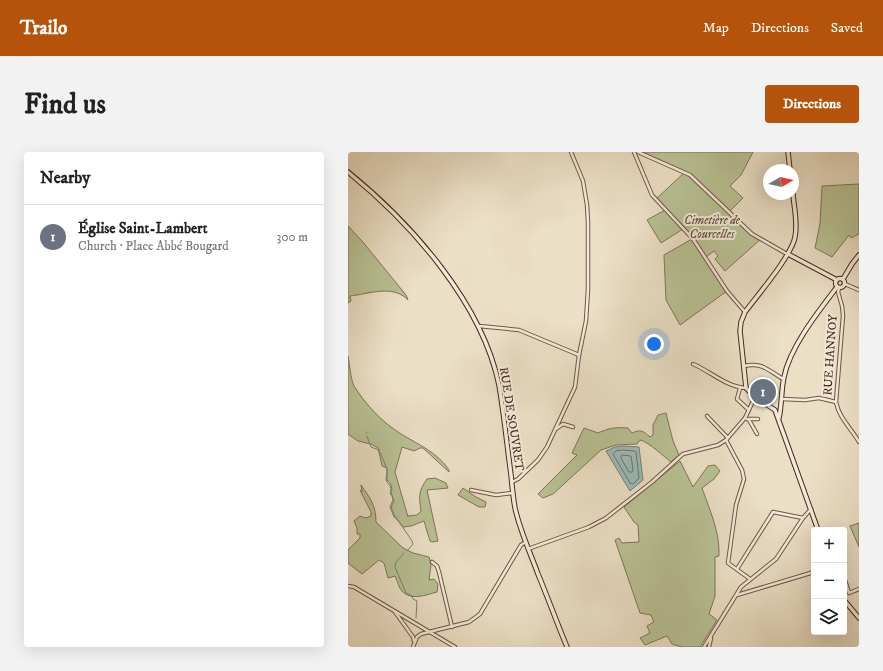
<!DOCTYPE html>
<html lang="en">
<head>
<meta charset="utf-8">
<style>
  body { margin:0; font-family:"IM FELL DW Pica",serif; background:#f2f2f2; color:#222 }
  .controls { position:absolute; right:12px; bottom:12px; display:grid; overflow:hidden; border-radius:4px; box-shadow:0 4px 16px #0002 }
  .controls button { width:36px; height:36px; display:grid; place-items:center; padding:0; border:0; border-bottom:1px solid #e0e0e0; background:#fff; color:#222; font:20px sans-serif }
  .compass { position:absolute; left:415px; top:12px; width:36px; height:36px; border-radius:50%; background:#fff; box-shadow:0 4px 16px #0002; rotate:81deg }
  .you { position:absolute; left:306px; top:192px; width:14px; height:14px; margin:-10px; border:3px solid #fff; border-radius:50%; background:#1a73e8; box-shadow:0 0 0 6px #1a73e833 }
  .badge { display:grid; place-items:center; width:26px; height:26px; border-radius:50%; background:#b45309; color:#fff; font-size:13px; font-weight:700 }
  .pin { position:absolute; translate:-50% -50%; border:2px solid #fff; box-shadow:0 1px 4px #0006 }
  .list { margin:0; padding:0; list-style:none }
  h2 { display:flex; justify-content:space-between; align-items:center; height:52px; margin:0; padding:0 16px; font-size:17px }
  h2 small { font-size:13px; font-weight:400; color:#767676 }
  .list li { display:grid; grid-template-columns:26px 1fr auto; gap:12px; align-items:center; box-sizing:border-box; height:64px; padding:0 16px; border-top:1px solid #e0e0e0 }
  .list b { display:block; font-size:15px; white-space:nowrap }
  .list p { margin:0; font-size:13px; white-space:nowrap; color:#767676 }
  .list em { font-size:13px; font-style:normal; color:#767676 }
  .icon { flex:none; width:22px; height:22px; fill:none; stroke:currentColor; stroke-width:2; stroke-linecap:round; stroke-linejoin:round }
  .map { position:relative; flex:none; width:511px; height:495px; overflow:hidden; border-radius:4px }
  header { display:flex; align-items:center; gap:24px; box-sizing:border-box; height:56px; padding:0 20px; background:#b45309; color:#fff }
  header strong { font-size:19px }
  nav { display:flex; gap:22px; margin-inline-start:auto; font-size:14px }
  .intro { display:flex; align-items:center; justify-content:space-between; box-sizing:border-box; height:96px; padding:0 24px }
  h1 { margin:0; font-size:28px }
  .button { padding:10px 18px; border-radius:4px; background:#b45309; color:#fff; font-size:14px; font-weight:700 }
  main { display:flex; gap:24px; padding:0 24px }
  aside { flex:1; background:#fff; border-radius:4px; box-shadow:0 4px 16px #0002 }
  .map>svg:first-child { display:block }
</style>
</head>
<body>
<header>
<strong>Trailo</strong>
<nav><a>Map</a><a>Directions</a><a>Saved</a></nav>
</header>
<div class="intro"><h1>Find us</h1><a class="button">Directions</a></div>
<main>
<aside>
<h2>Nearby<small></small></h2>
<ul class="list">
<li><span class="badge" style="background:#6b7280">1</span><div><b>Église Saint-Lambert</b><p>Church · Place Abbé Bougard</p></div><em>300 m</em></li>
</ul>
</aside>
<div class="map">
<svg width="511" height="495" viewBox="0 0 511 495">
  <rect width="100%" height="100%" fill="#ebdfc6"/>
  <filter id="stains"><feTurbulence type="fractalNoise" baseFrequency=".005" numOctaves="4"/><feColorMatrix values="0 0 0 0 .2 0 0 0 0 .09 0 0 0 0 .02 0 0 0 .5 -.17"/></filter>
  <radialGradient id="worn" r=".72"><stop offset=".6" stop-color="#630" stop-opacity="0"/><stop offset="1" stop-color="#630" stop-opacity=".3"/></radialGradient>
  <g fill="#b8c194" stroke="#807456">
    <polygon points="290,0 405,0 393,23 382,34 395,46 381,60 404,81 413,87 377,119 367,107 370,104 366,99 358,105 379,139 332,173 318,148 316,103 344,87 335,77 313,91 299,68 317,58 308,47 337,20"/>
    <polygon points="511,32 511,82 503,86 501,83 484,105 467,96 472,72 474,34"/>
    <path d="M0,74L14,89L58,143L60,148C45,132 21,142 2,144L3,149L0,151Z"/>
    <path d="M0,204C2,213 2,225 6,234C18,253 34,270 53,282C71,293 89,300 101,318V320L75,296H72L66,299L54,295L47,320L60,365V364L69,363L73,359C71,344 70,340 79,327L87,326L98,331L100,336L79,338L90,389L84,390L82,389L76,369L63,374L55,375L47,365L43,355L46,349L43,341C45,337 43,331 39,328V316L34,314L30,296L23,292L10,289L0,282Z"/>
    <path d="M318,261L325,289L331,303L323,310C314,303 303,292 293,288L290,290L289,292L268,293L253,298L205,342L195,346L190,342L229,303L224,301L236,276L250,281C261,276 268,275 280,276L284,281C293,277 295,279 302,285L305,283V273L310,263Z"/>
    <path d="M332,309L345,335L360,314L367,313L372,319L366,327L354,336C362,359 372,380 371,404L367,405V444L361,462L369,468L352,495H334L324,492L319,484L297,493L292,486L302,481L299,474L306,470L303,463L292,461L267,388L271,386L274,391L291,390L290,373L286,370L276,355Z"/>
    <path d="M13,333C22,346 28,353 28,370L55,396L65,401L81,405L83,413L81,428L86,427L90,432L89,440C78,443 63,449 54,439C51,436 49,428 47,424L40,426L36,411L31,408L14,422L0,411V398L12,386V382H9V376L6,369L12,364L18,366L23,364V360L12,338L14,340Z"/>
    <polygon points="115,336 128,345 138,350 137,355 131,355 110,343"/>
    <polygon points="511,371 511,395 502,374"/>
  </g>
  <polygon fill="#99bcb9" stroke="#798179" points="275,294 291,295 295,328 282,339 258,299 267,295"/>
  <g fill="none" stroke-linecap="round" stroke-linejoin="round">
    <g stroke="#717268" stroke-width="1">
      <polygon points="275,298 286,299 288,300 291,326 285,332 282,331 265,302 268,299"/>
      <polygon points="274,303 283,304 285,318 284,320 281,320 273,306"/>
    </g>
    <g stroke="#798179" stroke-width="1">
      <polyline points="18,280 19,281"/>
      <path d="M19,284L23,295L31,298C34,304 36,311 39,317C40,320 38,323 38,327C39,333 45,333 42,342L44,343L45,348L42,355L46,365L50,368L64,389L65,392L59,399"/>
      <polyline points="56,401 48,410 47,415 58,441 64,444 65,447 69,449 68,466"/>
    </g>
    <g stroke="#725644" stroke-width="4.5">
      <g id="street">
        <polyline points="286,0 304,43 345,87 379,139 397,160"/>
        <polyline points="290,0 342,23 404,82 439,102"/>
        <polyline points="497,132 511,138"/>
        <path d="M491,136L490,140L494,154L495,164L488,250C491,266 503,276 511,290"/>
        <polyline points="131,174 171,178 231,203"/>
        <path d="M345,212C362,219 378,235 398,236"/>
        <path d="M396,214C414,210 420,218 435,227"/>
        <polyline points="392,236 389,247 401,258"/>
        <polyline points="434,247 457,248 471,246 488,250"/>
        <polyline points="359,264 380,286"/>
        <polyline points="397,266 401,268 409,282"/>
        <polyline points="401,267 410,267"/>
        <polyline points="208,277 215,272 225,275"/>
        <polyline points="378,288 394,318 396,327 388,353 380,411 402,427"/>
        <polyline points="164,330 170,327 190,308 199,295 227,235 231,203 238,169 240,137 240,70 239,53 235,29 223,0"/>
        <polyline points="123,338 148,343 165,341"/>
        <polyline points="180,397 241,375 258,366 304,330 335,302 370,293 378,288 397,266 407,245"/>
        <polyline points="84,410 89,414 91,420 104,475"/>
        <polyline points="389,417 425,360 455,366"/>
        <polyline points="496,425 501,441 511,437"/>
        <polyline points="0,434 6,435 107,495"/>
        <polyline points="389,443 466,420"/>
        <polyline points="47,460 65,485 66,489"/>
        <polyline points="65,495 69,485 73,482 121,470 132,462 173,393 178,390"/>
        <polyline points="356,495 393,435 428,407 455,366 463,357"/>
        <polyline points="361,495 363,486"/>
      </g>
    </g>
    <g stroke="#492818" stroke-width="5.5">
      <g id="secondary">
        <polyline points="440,0 442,18"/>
        <path d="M0,20C64,72 134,151 151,233C156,263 159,293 163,323C164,334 165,345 167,356C172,379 182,400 190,422C200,446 209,471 219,495"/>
        <path d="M445,42C446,56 450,71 447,85C444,103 409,144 397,160L393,170L392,179L398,236L407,245L427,258L470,378"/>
        <polyline points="440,102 489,128"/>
        <circle cx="492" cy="131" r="4.5"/>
        <polyline points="495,127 504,112 511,103"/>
        <path d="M431,266C434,252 433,239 436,225C442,195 470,160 489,135"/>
        <polyline points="496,448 511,466"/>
      </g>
    </g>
    <use href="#street" stroke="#f2eada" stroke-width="2.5"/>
    <use href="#secondary" stroke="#f2eada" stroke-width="3.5"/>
  </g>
  <g text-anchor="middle" stroke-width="4" stroke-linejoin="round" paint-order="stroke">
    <g font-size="12" font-style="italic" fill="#654e37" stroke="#f2eada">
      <text x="364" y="72">Cimetière de<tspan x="364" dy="14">Courcelles</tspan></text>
    </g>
    <g font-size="12" fill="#492818" stroke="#f2eada">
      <text transform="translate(482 203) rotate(-86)" y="4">RUE HANNOY</text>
      <text transform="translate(164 267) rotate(81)" y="4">RUE DE SOUVRET</text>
    </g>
  </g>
  <rect width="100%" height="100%" filter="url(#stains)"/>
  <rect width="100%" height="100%" fill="url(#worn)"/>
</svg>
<div class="controls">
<button>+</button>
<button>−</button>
<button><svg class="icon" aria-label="layers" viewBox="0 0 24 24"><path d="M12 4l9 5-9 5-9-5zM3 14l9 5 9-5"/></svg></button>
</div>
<svg class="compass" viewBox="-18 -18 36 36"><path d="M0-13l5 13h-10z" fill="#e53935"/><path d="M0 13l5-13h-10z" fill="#767676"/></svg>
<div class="you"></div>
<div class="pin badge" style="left:415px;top:240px;background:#6b7280">1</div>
</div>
</main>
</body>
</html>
